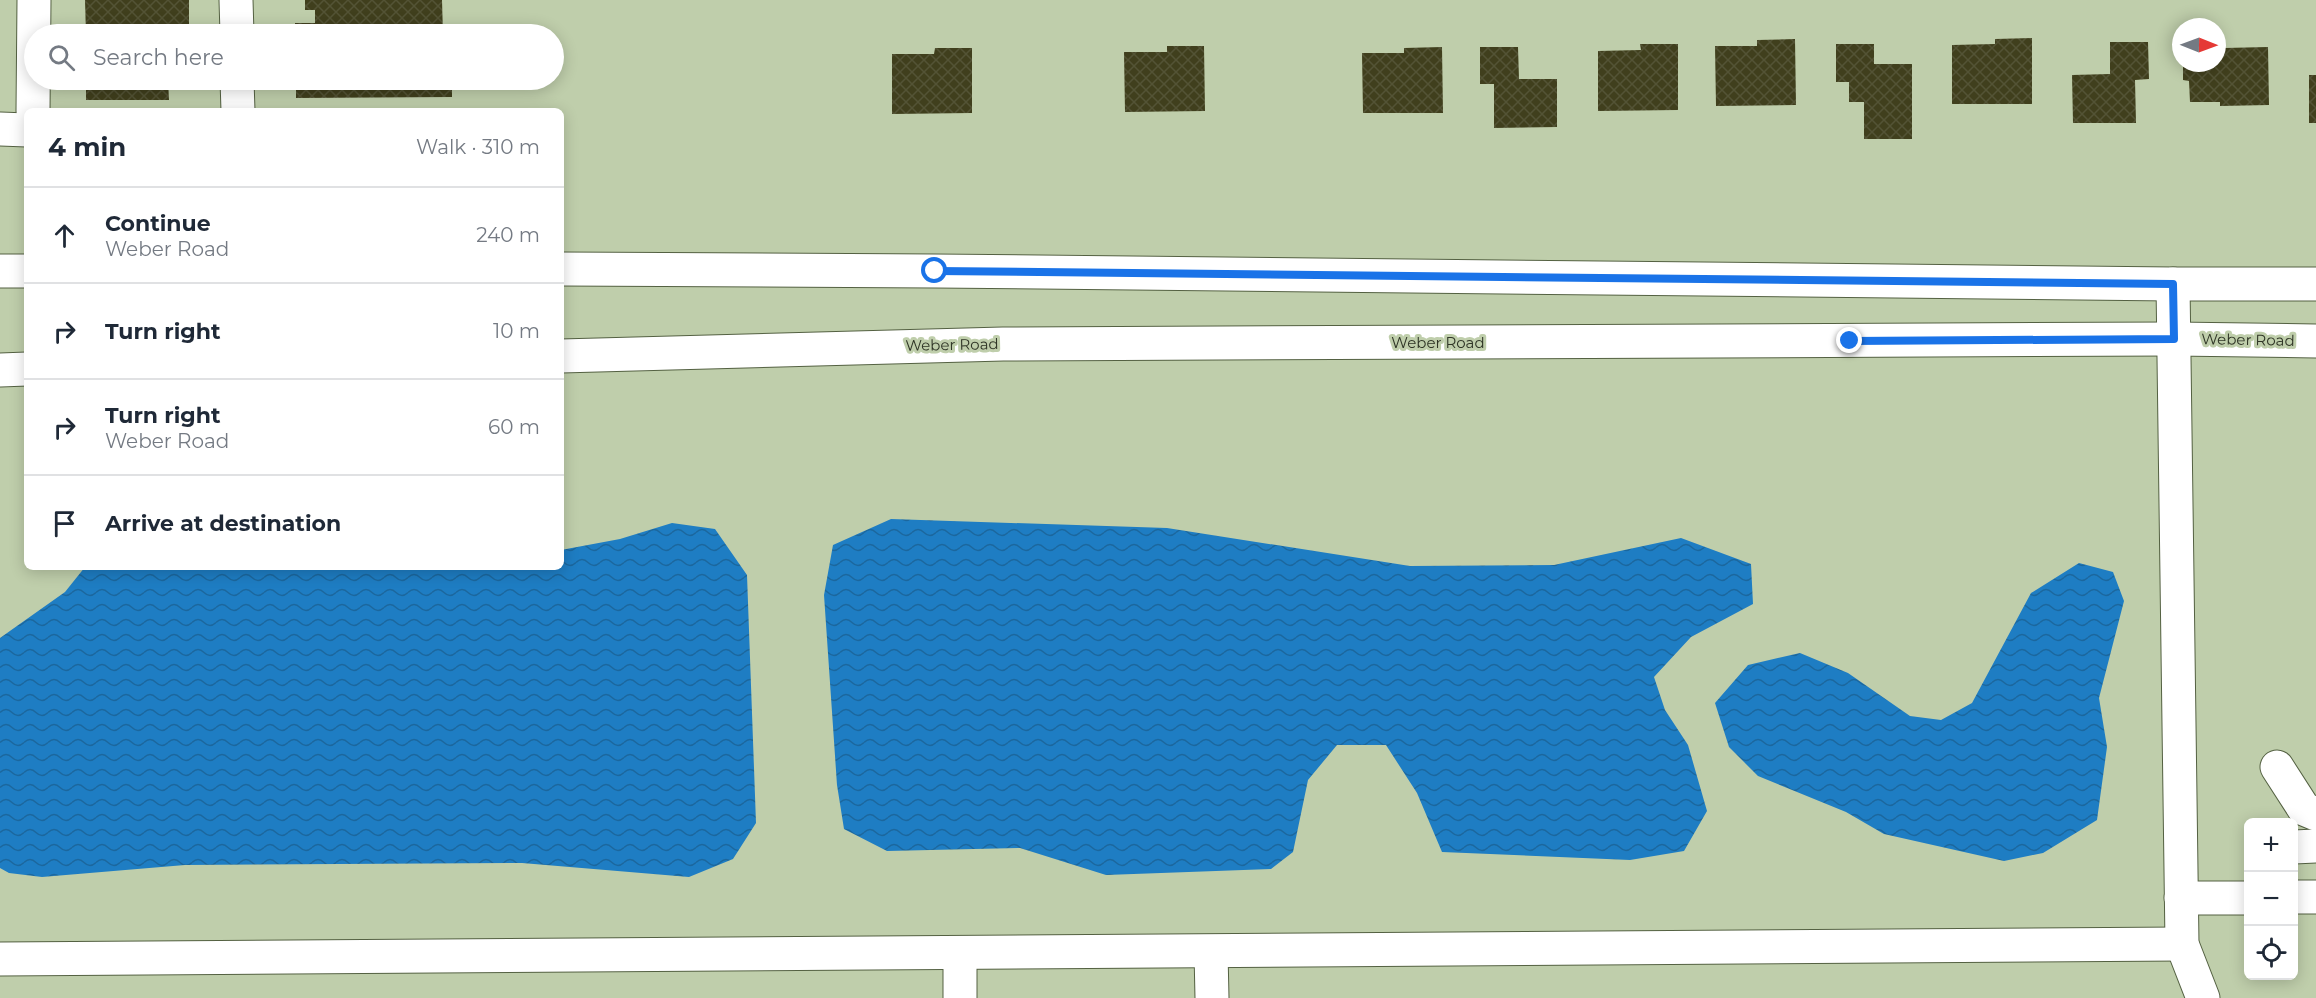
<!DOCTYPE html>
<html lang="en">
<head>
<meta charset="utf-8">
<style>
  body { margin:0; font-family:Montserrat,sans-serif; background:#f6f6f7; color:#1f2937 }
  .controls { position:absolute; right:18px; bottom:18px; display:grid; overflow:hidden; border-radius:9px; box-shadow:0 3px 15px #0003 }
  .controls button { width:54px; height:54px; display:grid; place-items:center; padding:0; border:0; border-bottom:2px solid #e0e1e3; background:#fff; color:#1f2937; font:30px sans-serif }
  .compass { position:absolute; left:2172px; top:18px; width:54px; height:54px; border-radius:50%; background:#fff; box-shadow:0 3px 15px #0003; rotate:91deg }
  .stop { position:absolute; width:18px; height:18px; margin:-14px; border:4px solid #1a73e8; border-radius:50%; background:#fff }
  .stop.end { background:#1a73e8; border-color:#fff; box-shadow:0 2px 6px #0008 }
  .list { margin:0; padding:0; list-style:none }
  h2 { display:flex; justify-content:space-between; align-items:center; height:78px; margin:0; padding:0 24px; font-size:26px }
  h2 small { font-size:20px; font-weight:400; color:#747a83 }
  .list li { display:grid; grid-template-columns:39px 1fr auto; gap:18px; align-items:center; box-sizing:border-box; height:96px; padding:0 24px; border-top:2px solid #e0e1e3 }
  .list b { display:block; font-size:22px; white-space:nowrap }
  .list p { margin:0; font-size:20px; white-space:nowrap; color:#747a83 }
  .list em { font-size:20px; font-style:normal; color:#747a83 }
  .icon { flex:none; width:33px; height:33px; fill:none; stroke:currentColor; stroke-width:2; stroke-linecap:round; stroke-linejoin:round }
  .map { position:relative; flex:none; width:2316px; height:998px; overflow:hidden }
  .search { position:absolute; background:#fff; box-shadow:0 3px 15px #0003; left:24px; top:24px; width:540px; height:66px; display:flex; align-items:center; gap:15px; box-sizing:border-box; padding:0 21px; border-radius:33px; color:#747a83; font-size:22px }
  .panel { position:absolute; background:#fff; box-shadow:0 3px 15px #0003; left:24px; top:108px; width:540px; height:462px; border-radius:9px }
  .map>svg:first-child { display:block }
</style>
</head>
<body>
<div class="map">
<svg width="2316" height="998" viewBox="0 0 2316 998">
  <defs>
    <pattern id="water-waves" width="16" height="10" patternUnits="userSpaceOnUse" patternTransform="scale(1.5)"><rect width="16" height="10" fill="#1e7dc3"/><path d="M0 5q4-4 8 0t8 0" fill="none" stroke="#1b679e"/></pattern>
    <pattern id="building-cross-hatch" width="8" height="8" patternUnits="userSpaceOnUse" patternTransform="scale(1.5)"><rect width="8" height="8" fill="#403f1d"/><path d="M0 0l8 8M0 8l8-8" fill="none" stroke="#535335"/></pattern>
  </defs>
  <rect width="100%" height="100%" fill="#bfceab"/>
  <g fill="url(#water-waves)">
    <polygon points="891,519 1167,528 1410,566 1554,565 1681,538 1751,564 1753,604 1691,637 1654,677 1665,710 1688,745 1707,811 1684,851 1630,860 1442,852 1417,793 1386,745 1337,745 1308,780 1293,852 1271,869 1106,875 1020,848 887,851 844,829 837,785 824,595 833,545"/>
    <polygon points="672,523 715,529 747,575 756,823 733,859 689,877 522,863 185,865 42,877 9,873 0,868 0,638 65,592 85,567 561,567 561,550 620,539"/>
    <polygon points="2079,563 2113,572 2124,601 2099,698 2107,747 2097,820 2043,853 2004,861 1884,834 1846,812 1758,776 1729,747 1715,703 1748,665 1800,653 1848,673 1910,716 1941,720 1972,703 2031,593"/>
  </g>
  <g fill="url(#building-cross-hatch)">
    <polygon points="85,0 189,0 189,34 86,34"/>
    <polygon points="305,0 442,0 443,34 295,34 295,23 315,23 315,10 305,10"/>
    <polygon points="2032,38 2032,104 1952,104 1952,45 1995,44 1995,39"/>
    <polygon points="1795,39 1796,105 1716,106 1715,46 1757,46 1757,40"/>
    <polygon points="2217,41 2224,41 2224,48 2268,47 2269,105 2220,106 2220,102 2190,102 2189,81 2183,80 2183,63 2217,63"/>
    <polygon points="2110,42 2148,42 2149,79 2135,80 2136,123 2073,123 2072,75 2110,74"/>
    <polygon points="1640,44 1678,44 1678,110 1598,111 1598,51 1641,50"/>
    <polygon points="1836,44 1874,44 1874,64 1912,64 1912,139 1864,139 1864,102 1849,102 1849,82 1836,82"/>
    <polygon points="1167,46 1204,46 1205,111 1125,112 1124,52 1167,52"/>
    <polygon points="1442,47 1443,113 1363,113 1362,53 1404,53 1404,48"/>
    <polygon points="1480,47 1518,47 1519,79 1557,79 1557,127 1494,128 1494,84 1480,84"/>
    <polygon points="935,48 972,48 972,113 892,114 892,54 934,54"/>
    <rect x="2309" y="75" width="7" height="48"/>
    <polygon points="86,80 168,80 169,100 86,100"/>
    <polygon points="296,80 452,80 452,97 296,98"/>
  </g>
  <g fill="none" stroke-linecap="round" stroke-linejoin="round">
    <g stroke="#546142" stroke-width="35">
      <g id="minor">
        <polyline points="236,0 237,34"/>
        <polyline points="237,80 238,111"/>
        <polyline points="33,111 34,0"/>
        <polyline points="0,129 27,130"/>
        <polyline points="2173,284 2182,944 2203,998"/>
        <polyline points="2277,767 2304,809 2316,814"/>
        <polyline points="2294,847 2316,846"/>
        <polyline points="2294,897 2316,897"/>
        <polyline points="2181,898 2248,898"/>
        <polyline points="1211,952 1212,998"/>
        <polyline points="0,959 2182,944"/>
        <polyline points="960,998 960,954"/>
      </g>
    </g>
    <g stroke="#546142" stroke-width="35">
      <g id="major">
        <polyline points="561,269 935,271 2173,284 2316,284"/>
        <polyline points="0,271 27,271"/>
        <polyline points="561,356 1003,344 2174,339 2316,341"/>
        <polyline points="0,370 27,369"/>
      </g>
    </g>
    <use href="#minor" stroke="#fff" stroke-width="33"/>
    <use href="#major" stroke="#fff" stroke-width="33"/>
  </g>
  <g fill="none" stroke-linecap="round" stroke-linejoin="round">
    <polyline stroke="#1a73e8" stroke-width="8" points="935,271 2173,284 2174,339 1850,341"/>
  </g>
  <g text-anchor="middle" stroke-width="6" stroke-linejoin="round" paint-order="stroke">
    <g font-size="15" fill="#2f3526" stroke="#bfceab">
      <text transform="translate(2248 340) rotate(1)" y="5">Weber Road</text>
      <text x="1438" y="348">Weber Road</text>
      <text transform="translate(952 345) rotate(-1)" y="5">Weber Road</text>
    </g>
  </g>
</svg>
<div class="controls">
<button>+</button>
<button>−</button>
<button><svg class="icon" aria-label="locate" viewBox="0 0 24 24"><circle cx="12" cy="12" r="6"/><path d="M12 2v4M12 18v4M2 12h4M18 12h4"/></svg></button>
</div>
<svg class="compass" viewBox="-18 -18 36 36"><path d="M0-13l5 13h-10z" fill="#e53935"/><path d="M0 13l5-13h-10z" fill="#747a83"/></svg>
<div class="stop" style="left:935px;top:271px"></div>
<div class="stop end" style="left:1850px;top:341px"></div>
<div class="search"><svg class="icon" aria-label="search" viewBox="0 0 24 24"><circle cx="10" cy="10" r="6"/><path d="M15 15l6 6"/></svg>Search here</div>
<section class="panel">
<h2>4 min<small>Walk · 310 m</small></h2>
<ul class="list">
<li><svg class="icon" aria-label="ahead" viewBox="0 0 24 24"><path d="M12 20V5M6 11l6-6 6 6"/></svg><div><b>Continue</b><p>Weber Road</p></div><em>240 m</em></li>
<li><svg class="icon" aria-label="right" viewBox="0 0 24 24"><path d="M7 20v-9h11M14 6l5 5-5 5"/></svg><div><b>Turn right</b></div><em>10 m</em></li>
<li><svg class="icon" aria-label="right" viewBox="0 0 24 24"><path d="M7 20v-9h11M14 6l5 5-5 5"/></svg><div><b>Turn right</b><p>Weber Road</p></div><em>60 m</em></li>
<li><svg class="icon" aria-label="arrive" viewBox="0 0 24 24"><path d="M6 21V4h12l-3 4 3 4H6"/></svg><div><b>Arrive at destination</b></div></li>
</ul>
</section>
</div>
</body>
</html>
